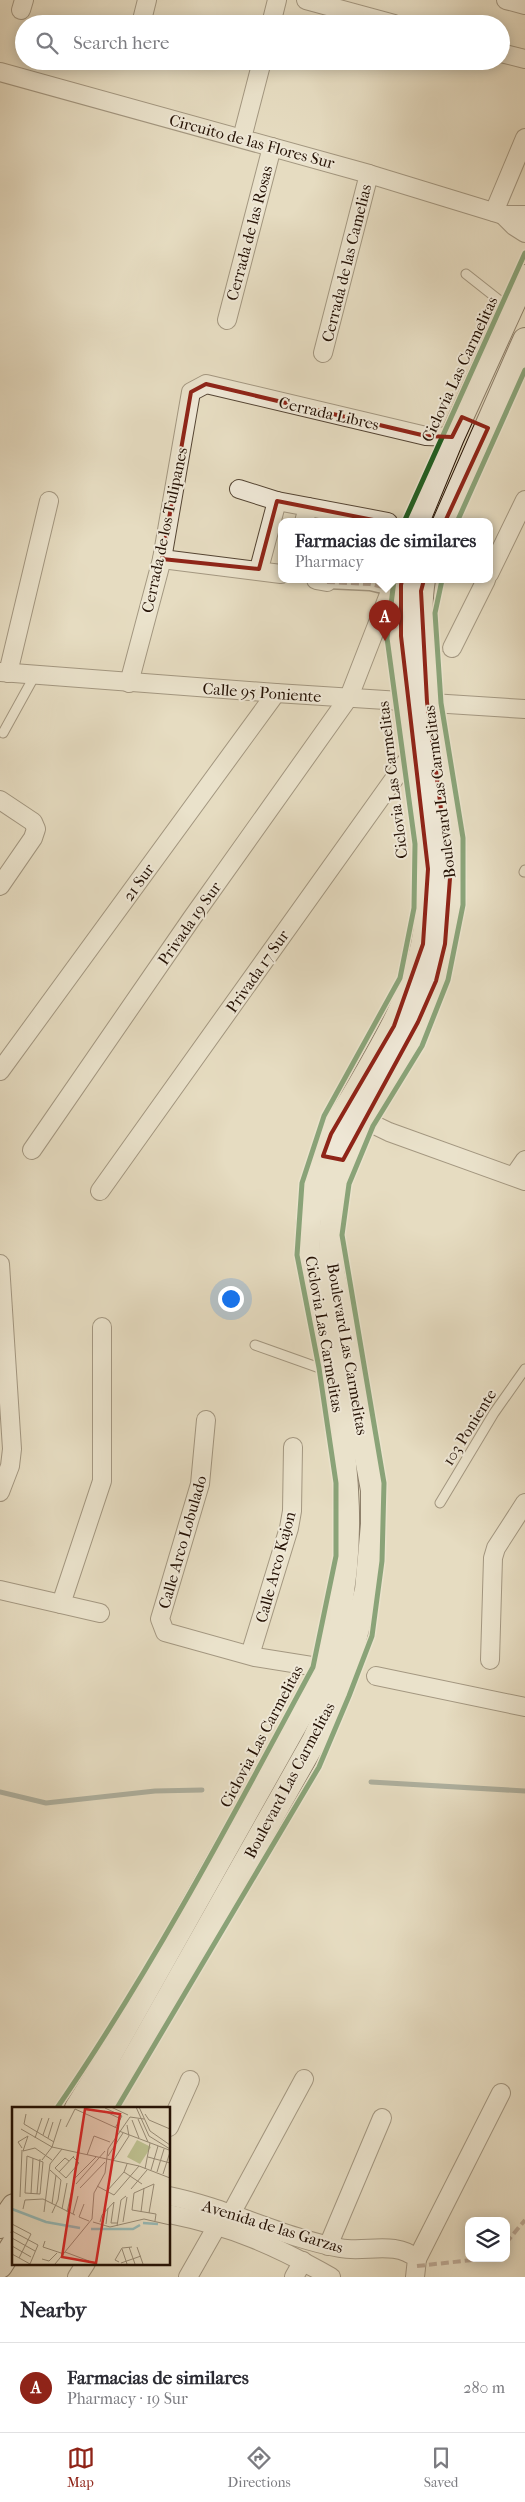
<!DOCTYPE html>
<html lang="en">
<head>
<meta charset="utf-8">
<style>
  body { margin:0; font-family:"IM FELL French Canon",serif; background:#f2f2f3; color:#2b2b33 }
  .controls { position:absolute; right:15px; bottom:15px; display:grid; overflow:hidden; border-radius:10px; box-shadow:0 2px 12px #0003 }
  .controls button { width:45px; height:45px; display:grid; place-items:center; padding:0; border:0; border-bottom:1px solid #e1e1e2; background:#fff; color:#2b2b33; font:25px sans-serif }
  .you { position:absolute; left:230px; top:1298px; width:18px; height:18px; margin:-12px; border:4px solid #fff; border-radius:50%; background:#1a73e8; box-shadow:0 0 0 8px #1a73e833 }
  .badge { display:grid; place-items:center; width:32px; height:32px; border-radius:50%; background:#8f2418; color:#fff; font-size:16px; font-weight:700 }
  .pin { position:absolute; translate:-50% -41px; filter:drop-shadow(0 1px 2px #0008) }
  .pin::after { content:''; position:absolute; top:26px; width:18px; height:15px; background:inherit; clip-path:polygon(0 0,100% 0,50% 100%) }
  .popup { position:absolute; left:278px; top:518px; width:215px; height:65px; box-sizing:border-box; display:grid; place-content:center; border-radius:10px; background:#fff; filter:drop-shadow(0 1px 4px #0005); font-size:16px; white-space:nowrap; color:#7c7c81 }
  .popup b { font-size:19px; color:#2b2b33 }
  .popup::after { content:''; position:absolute; left:50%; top:100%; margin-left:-10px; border:10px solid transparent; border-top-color:#fff }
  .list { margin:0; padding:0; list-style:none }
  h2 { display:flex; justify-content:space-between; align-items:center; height:65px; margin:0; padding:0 20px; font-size:21px }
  h2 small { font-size:16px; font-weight:400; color:#7c7c81 }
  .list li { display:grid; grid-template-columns:32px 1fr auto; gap:15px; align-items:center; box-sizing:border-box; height:90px; padding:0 20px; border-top:1px solid #e1e1e2 }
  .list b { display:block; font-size:19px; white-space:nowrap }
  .list p { margin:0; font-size:16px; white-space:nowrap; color:#7c7c81 }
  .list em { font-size:16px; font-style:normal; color:#7c7c81 }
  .icon { flex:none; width:28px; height:28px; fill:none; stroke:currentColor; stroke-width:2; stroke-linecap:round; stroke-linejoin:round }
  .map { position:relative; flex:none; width:525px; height:2277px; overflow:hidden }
  .search { position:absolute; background:#fff; box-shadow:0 2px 12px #0003; left:15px; right:15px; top:15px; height:55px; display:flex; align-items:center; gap:12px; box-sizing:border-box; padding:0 18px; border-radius:28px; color:#7c7c81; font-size:19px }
  .sheet { height:155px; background:#fff }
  nav { display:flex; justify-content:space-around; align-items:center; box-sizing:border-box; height:70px; border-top:1px solid #e1e1e2; background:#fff; font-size:14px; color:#7c7c81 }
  nav a { display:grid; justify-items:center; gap:2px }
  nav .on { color:#8f2418 }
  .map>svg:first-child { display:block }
</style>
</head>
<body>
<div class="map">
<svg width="525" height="2277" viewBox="0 0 525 2277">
  <rect width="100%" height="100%" fill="#e6dcc1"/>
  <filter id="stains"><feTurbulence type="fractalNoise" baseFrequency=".004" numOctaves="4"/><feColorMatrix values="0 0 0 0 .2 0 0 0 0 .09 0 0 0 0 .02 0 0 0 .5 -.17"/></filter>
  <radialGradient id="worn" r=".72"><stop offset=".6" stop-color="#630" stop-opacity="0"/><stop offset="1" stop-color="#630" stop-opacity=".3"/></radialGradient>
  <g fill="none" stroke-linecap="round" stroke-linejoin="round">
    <g stroke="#69766f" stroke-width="5">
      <polyline points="371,1782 525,1791"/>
      <polyline points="0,1792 46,1803 155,1791 202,1790"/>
    </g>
    <g stroke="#544433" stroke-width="11">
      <g id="service">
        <polyline points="466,274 509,308"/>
        <polyline points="3,733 35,675"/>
        <polyline points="524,872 525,870"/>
        <polyline points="255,1345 328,1371"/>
        <polyline points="440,1503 494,1413 525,1369"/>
      </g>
    </g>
    <g stroke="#544433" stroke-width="15">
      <polyline id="pedestrian" points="327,582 370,584 391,589"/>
    </g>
    <g stroke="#544433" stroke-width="20">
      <g id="minor">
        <polyline points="306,0 394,24"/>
        <polyline points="506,0 525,5"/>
        <polyline points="21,10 24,0"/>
        <polyline points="141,24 147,0"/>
        <polyline points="271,24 277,0"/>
        <polyline points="501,53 525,59"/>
        <polyline points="0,72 369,174 503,215 525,215"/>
        <polyline points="242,138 262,61"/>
        <polyline points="494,212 525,138"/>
        <polyline points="503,215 514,226 525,233"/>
        <polyline points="227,320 272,147"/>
        <polyline points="323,353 369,174"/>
        <polyline points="239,489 277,501 388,522"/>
        <polyline points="304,522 308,507"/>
        <polyline points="162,559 281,574"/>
        <polyline points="259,569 277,501"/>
        <polyline points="489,574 525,500"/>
        <polyline points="316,580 327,582"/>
        <polyline points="452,648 486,580"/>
        <polyline points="0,672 276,693 525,709"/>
        <polyline points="8,673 49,501"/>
        <polyline points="129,683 162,559 191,392 206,384 426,436 452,437"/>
        <polyline points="0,800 33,822 36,829 33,838 0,886"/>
        <polyline points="0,1071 276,693"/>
        <polyline points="362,1119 389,1132 525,1181"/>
        <polyline points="32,1150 192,918 349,697 391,589 401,585"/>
        <polyline points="514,1176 525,1160"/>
        <polyline points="100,1191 414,751"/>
        <polyline points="0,1264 12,1449 10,1466 0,1492"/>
        <polyline points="206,1420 200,1484 160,1619 165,1632 255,1657 324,1668"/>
        <polyline points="0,1590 100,1613"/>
        <polyline points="61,1604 102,1481 102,1327"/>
        <polyline points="250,1655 289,1528 292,1511 293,1447"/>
        <polyline points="490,1660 493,1558 496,1548 525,1503"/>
        <polyline points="376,1676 525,1707"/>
        <polyline points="169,2127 190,2080"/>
        <path d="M169,2196C228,2208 281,2237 340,2248C365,2253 396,2240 417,2259L415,2277"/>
        <polyline points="232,2212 304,2079"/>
        <path d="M169,2214C233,2227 274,2245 331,2277"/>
        <polyline points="328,2246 382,2118"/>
        <polyline points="417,2259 501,2093"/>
        <polyline points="77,2277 86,2263"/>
        <polyline points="188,2277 217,2226"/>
        <polyline points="294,2277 303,2261"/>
      </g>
    </g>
    <g stroke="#241104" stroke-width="26">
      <g id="secondary">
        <polyline points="417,522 452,437 525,277"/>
        <polyline points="445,522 525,340"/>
        <path d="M77,2108L105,2063L311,1696C379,1549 335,1403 308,1252C307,1212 314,1171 331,1135C338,1120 348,1106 356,1092C383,1045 412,998 423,945C441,856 409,746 402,655C400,631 397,604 401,580"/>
        <path d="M101,2108L131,2065L314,1741L346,1671L367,1590L373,1524V1490L332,1270C330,1233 332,1197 343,1161C352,1131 372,1102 389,1075C414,1034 438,988 446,940C460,851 432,756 425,666C422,638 418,608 423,580"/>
        <polyline points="0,2226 14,2206"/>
        <polyline points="0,2266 14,2244"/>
      </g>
    </g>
    <use href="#service" stroke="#efe8d7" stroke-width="9"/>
    <use href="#pedestrian" stroke="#efe8d7" stroke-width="12"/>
    <use href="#minor" stroke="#efe8d7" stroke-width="18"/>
    <use href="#secondary" stroke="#efe8d7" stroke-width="24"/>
    <g stroke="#8d6e63" stroke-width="4" stroke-dasharray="8 4" stroke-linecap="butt">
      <polyline points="327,582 370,584 391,589"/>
      <polyline points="506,2243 525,2220"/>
      <polyline points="417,2266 491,2258"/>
    </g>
    <g stroke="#efe8d7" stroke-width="8">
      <g id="cycleway">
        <polyline points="404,522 525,253"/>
        <polyline points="457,522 525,370"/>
        <path d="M57,2108C153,1968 233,1816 313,1667L336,1556V1483L319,1368L297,1255L302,1183L324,1116L400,978L414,908L415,844L387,638L394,580"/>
        <polyline points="117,2108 319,1767 349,1696 372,1636 382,1561 384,1483 342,1235 349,1184 373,1126 422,1046 448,980 463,905 463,838 441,703 435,613 442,580"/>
      </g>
    </g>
    <use href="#cycleway" stroke="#1b5e20" stroke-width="5"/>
  </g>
  <path d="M0 0H525V2277H0ZM206,384L426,436L452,437L462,417L488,428L432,550L421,591L427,702L450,878L445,944L436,981L418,1022L343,1160L323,1156L331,1134L394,1026L423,944L428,869L401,636V585L414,528L277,501L259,569L162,559L191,392Z" fill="#e6dcc1" fill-opacity=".55" fill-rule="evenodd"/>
  <path fill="none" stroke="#8f2418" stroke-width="4" stroke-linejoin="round" d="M206,384L426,436L452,437L462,417L488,428L432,550L421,591L427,702L450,878L445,944L436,981L418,1022L343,1160L323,1156L331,1134L394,1026L423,944L428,869L401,636V585L414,528L277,501L259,569L162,559L191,392Z"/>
  <g text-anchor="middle" stroke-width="4" stroke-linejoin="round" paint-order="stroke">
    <g font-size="16" fill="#241104" stroke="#efe8d7">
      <text transform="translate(252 141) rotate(15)" y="6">Circuito de las Flores Sur</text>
      <text transform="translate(249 233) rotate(-75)" y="6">Cerrada de las Rosas</text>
      <text transform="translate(346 263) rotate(-76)" y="6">Cerrada de las Camelias</text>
      <text transform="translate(459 369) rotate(-65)" y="6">Ciclovia Las Carmelitas</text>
      <text transform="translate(329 413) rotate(13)" y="6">Cerrada Libres</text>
      <text transform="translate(164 530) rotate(-78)" y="6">Cerrada de los Tulipanes</text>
      <text transform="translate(262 692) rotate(4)" y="6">Calle 95 Poniente</text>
      <text transform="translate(392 780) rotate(-97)" y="6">Ciclovia Las Carmelitas</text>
      <text transform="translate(439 792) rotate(-97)" y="6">Boulevard Las Carmelitas</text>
      <text transform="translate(138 882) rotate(-54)" y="6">21 Sur</text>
      <text transform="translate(189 923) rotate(-55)" y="6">Privada 19 Sur</text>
      <text transform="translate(257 971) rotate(-55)" y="6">Privada 17 Sur</text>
      <text transform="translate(325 1334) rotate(80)" y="6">Ciclovia Las Carmelitas</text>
      <text transform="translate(348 1349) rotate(80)" y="6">Boulevard Las Carmelitas</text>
      <text transform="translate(469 1427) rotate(-58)" y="6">103 Poniente</text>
      <text transform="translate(182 1542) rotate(-74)" y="6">Calle Arco Lobulado</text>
      <text transform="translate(275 1567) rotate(-75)" y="6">Calle Arco Kajon</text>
      <text transform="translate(261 1736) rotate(-62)" y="6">Ciclovia Las Carmelitas</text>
      <text transform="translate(289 1780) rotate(-62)" y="6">Boulevard Las Carmelitas</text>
      <text transform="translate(273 2226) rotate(17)" y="6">Avenida de las Garzas</text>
    </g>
  </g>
  <g transform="translate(12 2107)">
    <rect width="158" height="158" fill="#e6dcc1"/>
    <path d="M125,33L139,40L128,57L115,50Z" fill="#bcbe8e"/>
    <path fill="none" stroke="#97bab7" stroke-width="2.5" d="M0,102L34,115L68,121M131,116L146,117M79,122H121L128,118"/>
    <path fill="none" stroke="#988b75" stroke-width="1" d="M99,0L116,8M124,0L137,29L158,42M127,0L138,24L158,38M93,1L110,9L103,21M92,4L109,12M14,7L12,17L42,35M133,7L137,13L158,22M126,12L136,35M120,13L127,31M54,20L63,2L107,22M9,22L40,40L127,59L158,71M107,24L157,43M31,28L37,11M23,31L30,11M36,31L41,15M10,41L6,35L16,29L11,44L23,41L40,53M75,48L82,29L98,35M15,49L31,55L28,87L13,86ZM96,49L111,26M136,50L158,56M30,53L40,40L49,12M57,54L53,51L43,61L54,71L67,56L61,50M101,54L117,29L115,18M133,62L138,36M38,63L49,73L46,93L40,106M139,63L146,39M47,65L62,49M112,65L130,77M145,65L152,42M151,67L158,45M61,73L84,50M64,77L93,44M142,77L122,86L120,103L144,107L143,114M85,79L102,88L127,59M68,81L93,55M119,82L135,63M95,84L112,65L115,57M19,87L21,51M25,87L28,52M8,90L10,43M102,95L99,116H105M40,97L44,68M72,97L67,110L77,114M11,102L13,93L31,92L63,108M50,102L55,76M32,105L38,57L50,42M55,105L60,83M129,105L132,81M137,106L142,77M61,107L66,89M81,115L98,120L132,112L158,118M88,115L90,108L102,95M111,115L115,90M0,117L19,127L7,151M94,117L96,101M105,119L109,93L114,89M0,124L26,138L18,157M0,131L23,144M33,134L31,140L52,147M0,139L19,150M117,140L123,157M125,140L131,157M110,142L115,157M53,145L77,154M0,147L18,157M30,152L37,154L45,146M107,155L103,153L110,141L120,140M109,156L129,149M43,157L80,112L82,86L93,66L96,42L118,10L132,12"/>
    <path fill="#d62828" fill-opacity="0.15" stroke="#d62828" stroke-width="2.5" d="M73,2L108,7L84,156L50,150Z"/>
    <rect width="158" height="158" fill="none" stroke="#241104" stroke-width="2.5"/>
  </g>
  <rect width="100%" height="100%" filter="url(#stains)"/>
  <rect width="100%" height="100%" fill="url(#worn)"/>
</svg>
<div class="controls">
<button><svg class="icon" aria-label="layers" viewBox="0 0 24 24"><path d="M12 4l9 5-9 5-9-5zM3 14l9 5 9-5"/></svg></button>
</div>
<div class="you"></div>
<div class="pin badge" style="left:385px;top:641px">A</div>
<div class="popup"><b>Farmacias de similares</b>Pharmacy</div>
<div class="search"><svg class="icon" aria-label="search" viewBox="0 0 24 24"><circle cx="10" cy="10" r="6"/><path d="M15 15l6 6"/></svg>Search here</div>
</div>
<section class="sheet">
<h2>Nearby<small></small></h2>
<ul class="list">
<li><span class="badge">A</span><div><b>Farmacias de similares</b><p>Pharmacy · 19 Sur</p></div><em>280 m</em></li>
</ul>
</section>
<nav>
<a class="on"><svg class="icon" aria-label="map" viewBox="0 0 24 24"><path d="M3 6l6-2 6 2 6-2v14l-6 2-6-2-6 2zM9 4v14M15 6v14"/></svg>Map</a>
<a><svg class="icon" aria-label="directions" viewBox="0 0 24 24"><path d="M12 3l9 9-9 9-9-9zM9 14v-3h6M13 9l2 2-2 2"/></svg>Directions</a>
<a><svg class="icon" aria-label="saved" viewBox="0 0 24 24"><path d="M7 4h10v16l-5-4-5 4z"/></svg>Saved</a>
</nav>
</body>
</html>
